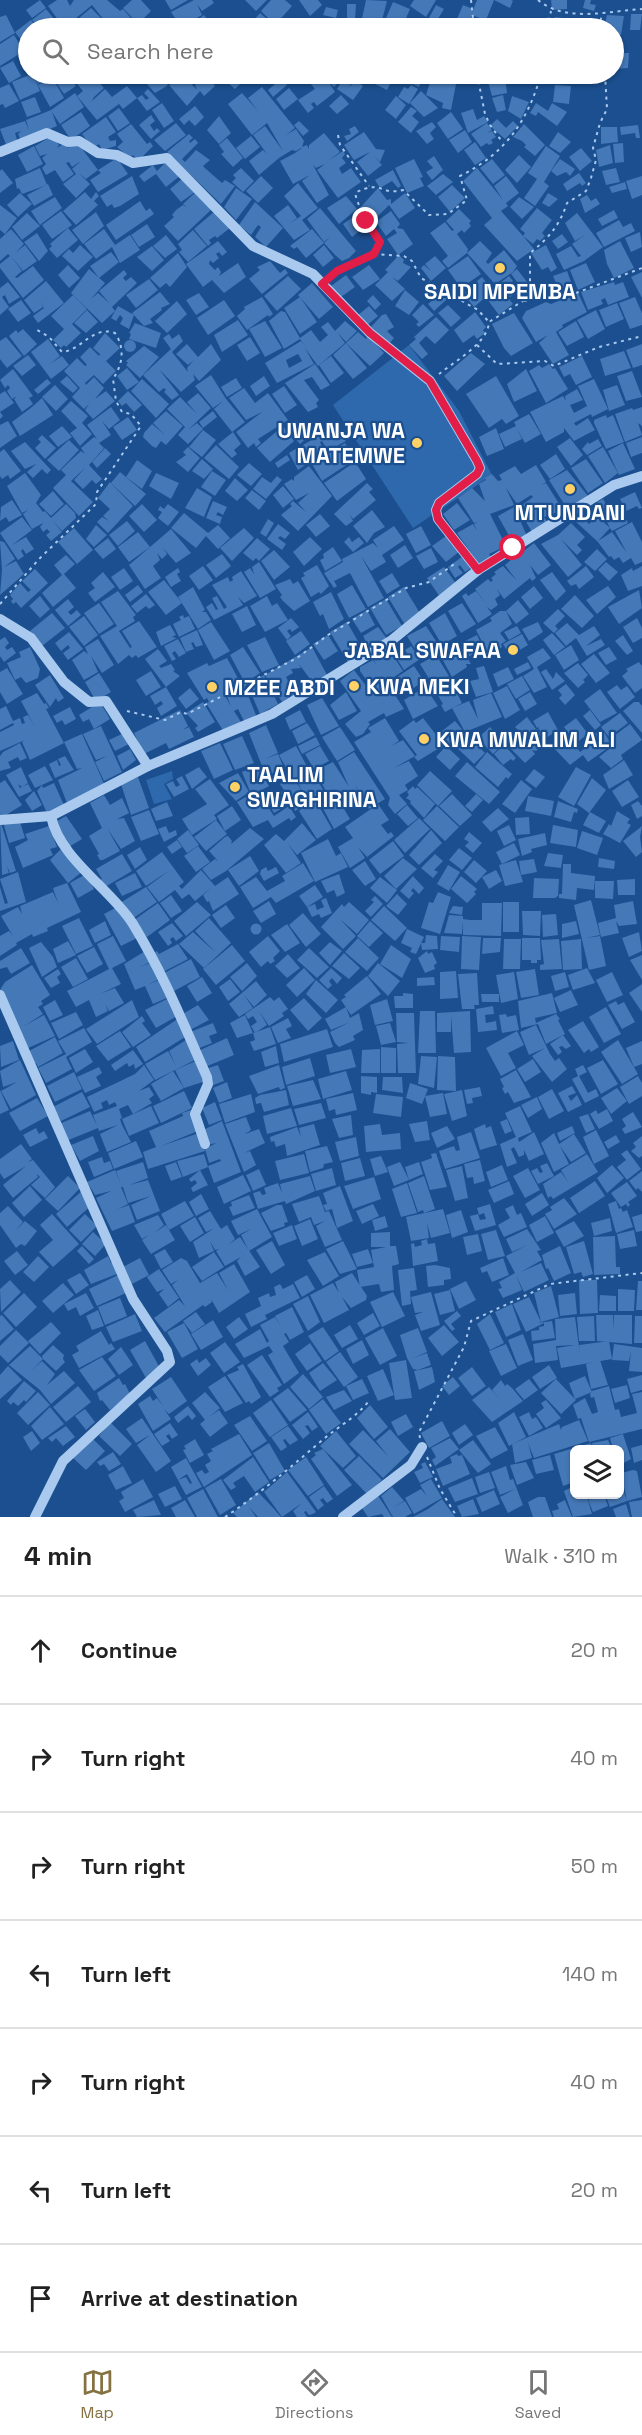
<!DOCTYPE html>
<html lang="en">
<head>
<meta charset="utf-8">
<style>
  body { margin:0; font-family:"Space Grotesk",sans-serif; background:#f2f2f2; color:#222 }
  .controls { position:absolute; right:18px; bottom:18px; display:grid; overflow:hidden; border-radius:9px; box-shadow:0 2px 4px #0004 }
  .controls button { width:54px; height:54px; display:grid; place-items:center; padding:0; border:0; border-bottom:2px solid #e0e0e0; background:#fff; color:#222; font:30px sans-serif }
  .stop { position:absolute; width:18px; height:18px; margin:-14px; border:4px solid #e11d48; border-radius:50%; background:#fff }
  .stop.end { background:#e11d48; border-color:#fff; box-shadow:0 2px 6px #0008 }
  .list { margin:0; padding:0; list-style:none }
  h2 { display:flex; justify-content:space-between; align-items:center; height:78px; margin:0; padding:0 24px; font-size:26px }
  h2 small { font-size:20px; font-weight:400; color:#767676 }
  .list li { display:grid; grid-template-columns:39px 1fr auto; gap:18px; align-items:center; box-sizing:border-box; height:108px; padding:0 24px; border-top:2px solid #e0e0e0 }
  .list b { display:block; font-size:22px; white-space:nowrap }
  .list em { font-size:20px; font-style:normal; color:#767676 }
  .icon { flex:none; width:33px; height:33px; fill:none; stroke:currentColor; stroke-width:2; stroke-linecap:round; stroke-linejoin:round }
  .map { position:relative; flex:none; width:642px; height:1517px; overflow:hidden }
  .search { position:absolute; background:#fff; box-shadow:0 2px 4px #0004; left:18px; right:18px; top:18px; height:66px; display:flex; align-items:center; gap:15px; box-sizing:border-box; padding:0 21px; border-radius:33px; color:#767676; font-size:22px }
  .sheet { height:834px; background:#fff }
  nav { display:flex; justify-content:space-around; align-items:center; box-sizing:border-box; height:84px; border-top:2px solid #e0e0e0; background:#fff; font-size:16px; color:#767676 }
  nav a { display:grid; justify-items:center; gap:3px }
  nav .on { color:#857141 }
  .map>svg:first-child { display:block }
</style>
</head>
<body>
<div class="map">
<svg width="642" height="1517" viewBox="0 0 642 1517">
  <rect width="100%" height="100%" fill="#1b4f8f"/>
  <g fill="#2e69ad">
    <polygon points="409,345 459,411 492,475 413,528 333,405"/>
    <polygon points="172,771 173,779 164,784 172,799 154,804 146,780"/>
  </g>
  <g fill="#4478b7" fill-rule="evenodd">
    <polygon points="40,0 46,8 32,18 26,10"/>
    <polygon points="57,0 67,0 70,6 74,0 107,0 120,11 123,9 137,25 133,28 112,28 107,18 104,20 92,5 64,28 48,6"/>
    <polygon points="132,0 141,0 151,11 138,24 123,8"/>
    <polygon points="165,0 188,0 171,10"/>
    <polygon points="194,0 212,0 214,3 202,11 197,4 202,15 181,27 171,12"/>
    <polygon points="245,0 267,0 256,11"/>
    <polygon points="271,0 285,0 292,6 275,25 261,11"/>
    <polygon points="299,0 318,0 322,5 310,16"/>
    <polygon points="366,0 387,1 380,28 361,23"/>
    <polygon points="414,0 436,0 426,17 410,6"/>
    <polygon points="477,0 511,0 513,1 510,8 494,0 486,20 471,15"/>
    <polygon points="551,0 567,0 567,9 552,10"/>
    <polygon points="585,0 591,0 590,4 596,5 594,11 583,8"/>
    <polygon points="393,2 410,9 403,25 386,18"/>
    <polygon points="347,4 356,4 355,21 347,20"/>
    <polygon points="436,5 444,9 436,22 429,18"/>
    <polygon points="463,5 473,9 470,24 457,19"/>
    <polygon points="326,7 338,10 336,18 323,15"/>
    <polygon points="91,8 107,24 102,28 100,25 97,28 67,28"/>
    <polygon points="46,9 54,19 39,28 32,20"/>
    <polygon points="260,13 277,28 242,28 254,20"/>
    <polygon points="631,14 642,14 640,30 630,30"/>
    <polygon points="6,15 15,33 0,42 0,17"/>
    <polygon points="204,15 214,28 202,26 186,28"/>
    <polygon points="607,15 624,16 621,35 614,33 614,28 604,28"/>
    <polygon points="555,17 563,18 562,28 551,28"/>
    <polygon points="31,20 37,28 28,28 28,49 15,32"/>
    <polygon points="286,20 292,28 303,20 310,28 279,28"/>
    <polygon points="426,20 442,25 441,28 422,28"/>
    <polygon points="14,35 24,51 0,66 0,44"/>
    <polygon points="621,53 629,53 628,68 614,69 614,54"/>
    <polygon points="13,61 21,76 9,83 0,68"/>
    <polygon points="32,74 46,74 49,79 47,74 68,74 76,86 64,94 51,75 64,98 50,107 38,85 45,81 38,84 35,78 40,91 20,100 12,82"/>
    <polygon points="76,74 94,74 96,76 85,85 95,78 104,88 94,97 92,101 105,89 112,97 127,86 137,98 123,109 119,104 97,120 77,96 83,91 71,77"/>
    <polygon points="138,74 161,74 169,80 167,86 155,93"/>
    <polygon points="183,74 197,90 195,85 206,75 215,86 204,96 200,91 187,106 169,85"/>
    <polygon points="218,74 234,74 242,82 235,89"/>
    <polygon points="323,74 353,74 357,76 349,87 356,81 363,86 353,100 337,89 345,76 334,87 328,81 335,92 317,106 314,102 311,104 314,108 308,113 298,100 315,89 310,83 323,77"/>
    <polygon points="373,74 394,76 387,90 369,81"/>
    <polygon points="408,74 424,74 419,87 406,81"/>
    <polygon points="432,74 457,74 458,76 456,83 432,77"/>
    <polygon points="543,74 572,74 571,83 542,81"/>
    <polygon points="505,76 507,93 492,96 487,78"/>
    <polygon points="281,79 287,85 273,97 268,90"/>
    <polygon points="431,79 456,84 451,110 442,108 443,103 426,95"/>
    <polygon points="9,84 19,101 5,108 3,104 0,105 0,88"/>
    <polygon points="411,85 418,89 409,104 398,97 404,87 408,89"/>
    <polygon points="555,85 571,86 569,104 553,102"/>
    <polygon points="262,87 295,128 286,135 296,129 304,141 302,147 307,145 309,149 309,145 324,133 340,152 328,161 343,151 345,154 342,158 346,163 339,168 342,174 351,168 361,182 338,198 317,170 325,164 316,168 313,165 329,195 317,203 302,181 310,175 293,184 280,161 295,153 302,148 301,148 296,151 292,150 279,158 259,175 249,161 263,150 267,154 253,135 265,126 283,151 267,123 252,135 228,104 242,93 258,111 248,98"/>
    <polygon points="289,88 298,99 284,110 276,99"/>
    <polygon points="148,89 160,102 147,111 137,98 142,95 146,100 149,98 144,93"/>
    <polygon points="421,91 438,108 424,117 410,103"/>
    <polygon points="75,93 84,107 60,124 52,112 57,126 21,141 18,134 21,131 15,133 18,143 7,147 0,129 25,121 29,130 26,120 51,110"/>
    <polygon points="341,95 349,104 337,114 329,106"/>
    <polygon points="503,95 506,110 497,112 492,98"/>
    <polygon points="396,96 406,105 396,119 385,110"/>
    <polygon points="512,96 529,102 521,119 508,111"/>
    <polygon points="35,97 41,112 27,117 21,102"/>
    <polygon points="162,103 174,121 164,128 152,110"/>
    <polygon points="536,103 548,111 552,103 567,112 557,126 538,112 536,116 530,113"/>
    <polygon points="195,106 204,117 195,126 189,120 184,125 179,119"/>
    <polygon points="411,107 417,111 412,116 419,122 411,133 398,122"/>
    <polygon points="119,108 130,123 118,131 108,116"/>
    <polygon points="473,109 477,120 484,116 488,122 468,133 461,113"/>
    <polygon points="81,112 90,126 71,140 61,125"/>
    <polygon points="451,112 463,129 448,139 437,123"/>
    <polygon points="151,115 155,121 150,125 154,131 157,128 160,131 151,139 139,125"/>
    <polygon points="219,116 231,133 219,144 207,130"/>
    <polygon points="106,117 116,132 108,137 110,141 116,140 116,146 102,150 99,144 93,148 82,134"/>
    <polygon points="497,119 506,128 513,121 518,126 505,139 490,126"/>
    <polygon points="299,121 309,131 303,136 294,125"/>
    <polygon points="432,122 436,127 430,133 434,139 427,144 416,131"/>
    <polygon points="176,123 186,135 165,151 154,140"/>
    <polygon points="487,123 492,130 487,133 492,131 496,137 491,140 493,143 489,145 487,143 481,147 471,134"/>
    <polygon points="131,124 147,144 150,142 153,146 138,161 133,155 130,158 117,147 123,142 117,134"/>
    <polygon points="524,124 545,145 535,156 524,147 526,145 522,141 513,137"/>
    <polygon points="638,125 640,138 636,138 635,133 621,135 620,127"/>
    <polygon points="355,126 359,132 347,141 344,136 351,134 349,129"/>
    <polygon points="601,127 617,127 618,142 601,144"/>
    <polygon points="465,130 472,142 458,153 449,140"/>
    <polygon points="364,132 376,149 385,150 380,162 374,156 382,165 368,176 357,162 370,152 354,160 344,145"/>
    <polygon points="558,132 571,142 560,153 549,146"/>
    <polygon points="189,134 193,138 189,141 190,143 195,139 198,143 182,159 185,162 196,150 210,160 203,166 206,169 222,183 225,180 235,186 221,204 167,152"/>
    <polygon points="52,136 59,145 57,148 65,143 68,148 77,142 98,170 86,179 79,173 90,184 76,198 63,184 76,174 72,169 81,161 72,167 69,162 66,163 74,174 63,182 55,170 46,175 42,168 46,164 42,158 47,154 40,156 35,146"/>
    <polygon points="251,136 260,147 245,159 236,148"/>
    <polygon points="227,138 243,158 233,167 221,154 224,152 219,145"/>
    <polygon points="475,142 486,158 475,165 464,150"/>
    <polygon points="623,143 624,162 615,163 613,144"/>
    <polygon points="610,145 613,163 599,167 596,150"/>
    <polygon points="34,146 43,164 27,172 18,155"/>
    <polygon points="546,146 560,156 544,182 549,186 535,206 524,198 537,179 528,173"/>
    <polygon points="581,148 592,161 580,171 569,157"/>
    <polygon points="519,155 531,167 517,183 505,170"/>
    <polygon points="434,156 443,170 432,180 426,172 433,168 427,161"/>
    <polygon points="117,158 128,174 98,192 90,180 101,173 98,170"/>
    <polygon points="414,159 423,177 420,178 424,186 407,193 395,168"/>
    <polygon points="492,159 505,175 493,184 480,168"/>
    <polygon points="560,159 575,169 570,176 566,172 557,176 551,171"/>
    <polygon points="167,161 181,175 166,187 156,174 144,182 139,176 153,165 157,171"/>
    <polygon points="40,168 47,185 22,194 19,188 17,189 15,179"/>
    <polygon points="241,168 254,181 243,192 232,182 236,178 233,175"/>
    <polygon points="477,168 503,200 494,186 506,176 519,193 506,203 508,206 501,211 523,236 525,233 520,229 537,208 552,220 542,233 545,236 540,241 537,239 533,244 523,236 534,249 517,261 484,225 492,218 463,181"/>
    <polygon points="616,168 620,182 606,185 602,171"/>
    <polygon points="2,169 13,183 0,193 0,171"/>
    <polygon points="393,170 401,186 398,188 392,181 380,188 375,180"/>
    <polygon points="579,173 586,183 582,186 580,183 567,191 563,184"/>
    <polygon points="443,174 453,182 436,195 427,186"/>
    <polygon points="132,176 139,194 120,206 114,208 112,204 107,207 100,196"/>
    <polygon points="261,176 273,188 258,203 246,191"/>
    <polygon points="642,176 642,195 632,199 626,181"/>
    <polygon points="183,178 195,192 181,202 170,189"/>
    <polygon points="625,182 627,189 612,193 609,187"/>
    <polygon points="298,183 318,208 302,220 310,230 294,240 274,216 288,205 297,218 289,224 301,216 284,196"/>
    <polygon points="48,184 53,195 34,206 27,195"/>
    <polygon points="452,185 465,198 450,212 438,197"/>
    <polygon points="236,188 252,199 236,220 224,207"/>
    <polygon points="378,188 387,200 391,199 391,204 405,193 415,208 399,219 389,205 371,223 359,209"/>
    <polygon points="197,191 213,208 178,241 164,226 174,217 172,215 176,210 183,205 187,207 183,204"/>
    <polygon points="85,192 91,199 96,192 99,196 94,201 98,205 76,225 63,211"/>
    <polygon points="20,193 32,204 18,217 7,205"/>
    <polygon points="548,193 558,199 549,207 542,203"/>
    <polygon points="587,195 591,201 596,198 600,204 585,213 580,199"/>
    <polygon points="346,196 357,209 339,224 327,208"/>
    <polygon points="55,197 62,208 40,225 31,211"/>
    <polygon points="519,197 534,207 522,219 510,207"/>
    <polygon points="140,201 146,211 150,208 154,214 116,240 106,225"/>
    <polygon points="255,202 283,228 266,247 255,237 261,227 258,225 251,235 239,225"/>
    <polygon points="0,205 17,218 5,234 0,230"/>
    <polygon points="320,208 356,251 349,258 342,261 335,255 324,243 330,237 324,242 307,219"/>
    <polygon points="459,209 471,221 469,223 471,226 464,233 462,230 457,234 468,249 467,253 480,241 492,253 486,262 488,264 504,250 517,266 513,272 495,284 467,253 448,268 442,261 448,256 430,233 445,222 452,231 454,230 446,221"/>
    <polygon points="614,210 618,218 602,226 598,219"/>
    <polygon points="61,211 72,225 52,239 42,225"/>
    <polygon points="215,211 230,228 217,238 215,236 209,240 211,243 208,246 194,229"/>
    <polygon points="391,211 400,224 397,228 403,229 413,244 398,255 387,239 397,233 394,229 386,236 376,222"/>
    <polygon points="96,212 104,226 83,244 72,230"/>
    <polygon points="27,213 40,226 22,240 12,227"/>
    <polygon points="359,213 370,228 365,232 362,229 352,237 343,224"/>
    <polygon points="577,213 603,247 584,261 564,270 556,254 571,246 578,257 581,256 572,244 585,235 575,241 565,223"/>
    <polygon points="619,220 623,227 631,223 635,231 604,247 596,233"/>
    <polygon points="147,224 155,237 139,247 131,235"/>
    <polygon points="68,228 78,240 57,258 49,249 52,246 50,244"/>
    <polygon points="11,229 24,244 15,253 25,245 37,261 23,271 11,256 22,271 15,277 17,278 33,266 44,280 23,298 0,268 0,264 10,256 8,254 0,261 0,239"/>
    <polygon points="104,229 115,245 130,235 140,250 120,263 112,247 96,259 84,244"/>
    <polygon points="312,229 324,243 306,258 297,247 294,249 290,246"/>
    <polygon points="193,230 207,246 188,262 179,252 182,250 178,244"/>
    <polygon points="640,232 642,247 631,252 625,238"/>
    <polygon points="37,233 48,251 39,261 24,242"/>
    <polygon points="562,234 568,242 558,249 552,241"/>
    <polygon points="166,235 177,249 165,258 153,246"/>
    <polygon points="218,241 227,252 222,256 219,252 216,254 219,258 213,263 210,260 209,264 215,270 218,267 221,272 219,276 238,263 246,277 224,293 212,280 203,287 186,264"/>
    <polygon points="620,241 634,268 614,278 607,264 604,250"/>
    <polygon points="80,245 93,257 78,271 62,256 69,249 73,253"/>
    <polygon points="324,245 334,258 323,267 313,255"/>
    <polygon points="546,245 557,268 551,272 548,267 542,270 531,253"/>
    <polygon points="152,246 164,260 152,271 137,257"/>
    <polygon points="111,252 119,262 99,278 90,266"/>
    <polygon points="178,253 187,267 170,287 166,283 160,288 150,278"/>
    <polygon points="399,255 404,260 403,263 411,267 398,281 392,277 405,289 392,301 375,285 388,272 385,270"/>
    <polygon points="435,256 446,268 431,281 421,268 424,265 431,271 425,264"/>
    <polygon points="468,256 481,274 461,288 448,270"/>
    <polygon points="270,261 280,273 285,269 288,273 262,294 249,279 260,270 257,267"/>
    <polygon points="586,263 595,282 578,290 570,270"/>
    <polygon points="68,265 80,278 69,288 58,275"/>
    <polygon points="369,265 380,279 363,290 352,277"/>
    <polygon points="89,269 105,283 91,299 98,293 109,303 99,291 124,270 127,274 123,278 126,281 131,277 137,283 112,307 115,311 102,323 71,293"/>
    <polygon points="517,269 527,282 521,287 511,274"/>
    <polygon points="567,271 574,290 561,295 553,276"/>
    <polygon points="642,272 642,298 631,277"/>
    <polygon points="346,275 355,287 338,299 331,286"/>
    <polygon points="288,276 301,289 277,311 264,296"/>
    <polygon points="509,276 513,281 509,284 516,293 510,297 499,284"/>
    <polygon points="482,277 493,291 474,307 463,293"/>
    <polygon points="149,279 158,290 136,308 126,295"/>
    <polygon points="46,281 64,303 38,323 33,316 44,308 39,301 43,307 34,313 24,300"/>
    <polygon points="8,282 20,297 9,304 5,295 2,297 9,307 0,315 0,288"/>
    <polygon points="614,282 615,285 623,282 629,297 608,305 605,298 601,300 603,304 588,310 581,292"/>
    <polygon points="312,283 333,307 319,319 298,295"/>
    <polygon points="501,289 513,304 499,315 487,299"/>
    <polygon points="405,290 419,302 409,315 395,306"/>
    <polygon points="160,292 170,304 161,308 162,310 150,319 153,323 144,326 132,313"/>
    <polygon points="199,293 209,307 196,315 186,300"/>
    <polygon points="441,293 447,299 434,311 428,304"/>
    <polygon points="578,293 587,312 562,325 563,327 556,332 569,355 553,364 539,343 548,335 536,342 522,318 526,311 546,302 551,304"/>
    <polygon points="73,295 87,309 72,324 81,333 66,347 64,345 61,348 53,340 64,329 51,316"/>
    <polygon points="373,295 381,304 375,310 367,301"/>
    <polygon points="262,297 273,314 269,317 268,315 247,330 237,316 245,309 244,307"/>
    <polygon points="300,297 317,322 300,334 284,308"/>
    <polygon points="635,297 642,313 642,325 630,329 619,303"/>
    <polygon points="21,300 31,313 18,322 8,309"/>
    <polygon points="224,300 235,316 208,335 197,318"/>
    <polygon points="177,301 187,314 167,333 155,321"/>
    <polygon points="617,303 624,319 606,327 599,310"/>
    <polygon points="423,304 434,315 419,327 416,324 419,322 412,315"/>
    <polygon points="448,305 461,318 451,327 438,313"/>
    <polygon points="118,306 134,315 129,329 120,324 123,318 120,315 116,321 111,318"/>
    <polygon points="369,306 378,316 366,326 357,316"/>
    <polygon points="87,310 98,322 86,333 74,323"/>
    <polygon points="596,310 605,329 588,339 577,320"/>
    <path d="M281,311L285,312L300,338L311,330L320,342L328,335L321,327L328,322L335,331L345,321L357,331L346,342L337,332L345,343L318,366L305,348L314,364L277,383L265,363L301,341L305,346L300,339L284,349L269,321ZM298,354L302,361L289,368L286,360Z"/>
    <polygon points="475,312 486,327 483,330 485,333 477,339 474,335 463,343 454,330"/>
    <polygon points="514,313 533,343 511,356 504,348 492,324"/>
    <polygon points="386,314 394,327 387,331 394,338 389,344 371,327 382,315"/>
    <polygon points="436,317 449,330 435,344 426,336 419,343 428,354 422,359 409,345 416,339 414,337"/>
    <polygon points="238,320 248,335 222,352 214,335"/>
    <polygon points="265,321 282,348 265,357 249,329"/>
    <polygon points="576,321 584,337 567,346 558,332"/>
    <polygon points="135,323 161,333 156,348 129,339 131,334 129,333"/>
    <polygon points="23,329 37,344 24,356 9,336 16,330 18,333"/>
    <polygon points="358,332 366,339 368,336 384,353 370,366 346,343"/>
    <polygon points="105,333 120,348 106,361 116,371 103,384 94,375 85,383 86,385 94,377 104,388 95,399 106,391 115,401 93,419 85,410 89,404 84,409 72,397 80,388 64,371 77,358 85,366 87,365 80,357 90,347 99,356 100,354 93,348"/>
    <polygon points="169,334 172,339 179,334 183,341 172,352 188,372 187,368 194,360 188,365 176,354 187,344 198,357 211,344 221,360 199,381 193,374 195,380 181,392 159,369 179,395 172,400 164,392 166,390 164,388 159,392 143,375 171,349 163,338"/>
    <polygon points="6,337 22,356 7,368 0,359 0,341"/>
    <polygon points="250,337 260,353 247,361 237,345"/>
    <polygon points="48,339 60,356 50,364 62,356 69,365 51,379 31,352"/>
    <circle cx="130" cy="346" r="6"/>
    <polygon points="346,343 367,368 353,379 333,355"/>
    <polygon points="642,344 642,365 633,368 626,350"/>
    <polygon points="144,346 159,357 140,378 126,365 128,363 126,361"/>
    <polygon points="624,351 631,368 605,376 600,359"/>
    <polygon points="471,353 485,364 457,391 444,376"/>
    <polygon points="28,355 36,365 22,376 13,366"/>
    <polygon points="331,356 344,373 331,383 319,365"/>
    <polygon points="582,356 592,377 576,385 570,374 564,377 559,367"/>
    <polygon points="315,364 330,385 321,390 312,377 304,380 319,400 316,403 318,407 308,412 285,383"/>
    <polygon points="549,364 553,369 555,368 568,389 546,403 529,371 539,365 542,368"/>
    <polygon points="127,368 139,382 127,390 117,376"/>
    <polygon points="13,369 33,396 29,398 33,404 22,412 14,399 17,396 12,399 7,391 10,388 8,385 5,388 0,380"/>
    <polygon points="526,369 537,391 514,402 507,384"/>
    <polygon points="632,371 642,397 626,401 617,376"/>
    <polygon points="211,375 226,399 245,422 232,432 214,409 223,401 213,408 195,386"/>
    <polygon points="67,376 78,388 73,393 60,382"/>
    <polygon points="264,376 270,386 256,396 250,386"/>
    <polygon points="496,376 519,416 506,424 502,419 489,428 466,394"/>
    <polygon points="236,378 242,388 227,397 221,387"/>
    <polygon points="47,379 51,383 38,394 34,390"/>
    <polygon points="142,379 169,404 156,418 131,391"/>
    <polygon points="594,379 608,409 592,417 591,414 574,423 576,426 588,418 595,430 574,441 564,428 564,432 546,442 530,412 563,396 566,401 565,396 577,389 583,400 570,405 574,413 587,406 578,386"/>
    <polygon points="55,385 68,399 56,411 42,397"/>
    <polygon points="617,385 625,405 609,411 603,390"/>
    <polygon points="284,386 297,405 285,413 272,394"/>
    <polygon points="244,388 255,403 268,393 288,420 258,439 261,443 256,447 254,443 248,448 236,432 262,412 246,420 229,398"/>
    <polygon points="5,391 14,403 0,412 3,416 0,419 0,394"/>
    <polygon points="128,391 142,405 134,412 126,403 122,406 118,401"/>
    <polygon points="198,393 211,408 188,430 197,423 203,429 188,444 178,435 185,427 167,409 180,397 197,414 187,402"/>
    <polygon points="42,398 53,415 20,436 12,422 32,407 36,412 32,407"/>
    <polygon points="71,401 88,416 82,423 92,434 80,446 70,433 77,428 61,411"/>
    <polygon points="111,407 120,420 109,429 102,421 111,435 99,443 104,448 89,465 102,479 96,484 92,480 83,489 74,480 85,468 71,481 93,502 79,516 53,488 66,475 61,470 69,462 81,451 85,454 81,448 94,437 97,439 87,425"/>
    <polygon points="642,407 642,426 638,423 642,435 625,442 615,414 632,408 633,410"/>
    <polygon points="166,411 183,426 166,445 161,441 156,448 152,446 143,437 144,433 152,424 165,435 153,423"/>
    <polygon points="213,411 217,417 203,428 199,422"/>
    <polygon points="529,414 541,434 525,443 517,429 522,439 505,447 499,434 516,426 514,422"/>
    <polygon points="606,415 607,418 613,415 624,442 606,449 594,423 594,420"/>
    <polygon points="128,417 137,430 122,440 113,427"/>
    <polygon points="8,421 17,436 0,448 0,425"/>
    <polygon points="298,421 311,434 300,444 287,430"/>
    <polygon points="331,421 346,441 328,451 322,441 320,442 325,453 311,461 303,445 319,436 318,434 328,428 326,424"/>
    <polygon points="62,426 72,437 58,447 49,436"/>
    <polygon points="283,426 294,441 270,462 257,448"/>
    <polygon points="496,428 504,449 487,456 479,437"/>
    <polygon points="203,430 216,440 202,457 189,447"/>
    <polygon points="233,432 241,444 234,450 237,454 232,458 218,444"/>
    <polygon points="42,435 56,448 45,459 35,448 41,442 38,439"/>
    <polygon points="642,437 642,453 631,457 626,443"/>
    <polygon points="570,438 583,455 571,466 557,447"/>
    <polygon points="598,439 602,446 587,455 582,449 588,442 589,444"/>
    <polygon points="69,440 79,450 59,471 47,460"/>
    <polygon points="25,442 51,470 47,474 42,469 33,478 27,472 36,464 25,469 11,451"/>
    <polygon points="345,443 354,460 322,481 312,464"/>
    <polygon points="623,443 635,469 619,475 608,451"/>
    <polygon points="216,445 239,467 229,479 204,458"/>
    <polygon points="300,446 309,462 298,470 289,453"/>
    <polygon points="188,447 200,458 188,472 176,462 186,455 183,452"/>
    <polygon points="603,447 618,473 605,483 588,456"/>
    <polygon points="105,448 111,454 97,468 92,462"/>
    <polygon points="4,449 21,471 10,479 8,475 2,479 0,476 0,452"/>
    <polygon points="556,454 565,469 550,479 540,465"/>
    <polygon points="287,455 290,460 278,468 275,463"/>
    <polygon points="202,459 213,469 204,479 192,471"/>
    <polygon points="586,459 603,483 588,493 571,468"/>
    <polygon points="137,460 152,471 142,489 126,477"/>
    <polygon points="355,462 366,479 337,501 324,483"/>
    <polygon points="249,463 262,474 251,486 237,475"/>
    <polygon points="536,465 546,482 542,485 546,483 563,510 544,517 548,523 532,532 518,508 533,497 531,495 517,504 506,488 514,505 490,514 506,546 489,554 491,557 479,564 457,533 473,524 477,531 474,524 477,522 474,523 458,498 472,488 485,501 479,484 486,480 485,478 492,474 498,481 502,480 499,475 515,466 521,474"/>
    <polygon points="309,466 332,496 298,531 281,515 292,506 290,504 293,501 306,512 298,503 309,493 296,500 284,484 292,479 294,481 294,477"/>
    <polygon points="567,470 588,496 568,510 549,480"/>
    <polygon points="212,471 226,480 215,496 201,487"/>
    <polygon points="120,472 146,494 135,506 111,483"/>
    <polygon points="25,473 41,495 36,503 43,512 45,511 51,518 66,504 75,513 76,518 62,531 52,520 62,532 51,541 46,535 50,532 47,529 43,532 40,527 43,523 32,529 23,514 28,510 22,513 7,486"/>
    <polygon points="156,473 179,483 171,499 149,486"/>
    <polygon points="277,476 282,480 266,499 253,489 262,477 271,483"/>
    <polygon points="235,478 248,490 237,501 225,491"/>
    <polygon points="110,482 133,506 108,533 97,522 102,517 109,521 103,516 110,509 98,498"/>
    <polygon points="367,483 373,489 369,492 376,500 353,519 350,515 353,521 346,526 334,514"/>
    <polygon points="283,486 294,499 283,508 273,495"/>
    <polygon points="197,488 212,497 204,517 185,508"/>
    <polygon points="252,490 266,501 259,510 245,498"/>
    <polygon points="53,491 64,504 51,516 39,504"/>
    <polygon points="635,492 642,508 639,509 637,506 626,511 620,499"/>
    <polygon points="603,499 609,509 618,504 628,523 612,531 610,528 598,541 612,532 627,553 615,531 632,522 642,542 642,562 635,565 631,558 623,563 619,557 614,560 611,556 609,557 598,542 574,520 579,515 589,524 597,516 610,528 605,518 607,516 597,502"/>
    <polygon points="12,500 22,515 9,522 6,517 0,521 1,507"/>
    <polygon points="213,501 227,507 223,515 218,512 216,515 222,517 220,524 206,518"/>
    <polygon points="457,503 470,520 454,530 443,514"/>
    <polygon points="142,504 157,520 144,532 129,516"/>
    <polygon points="168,504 179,512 168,526 158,518 162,512 158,510 160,506 164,509"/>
    <polygon points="514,507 527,536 513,543 498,516"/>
    <polygon points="372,510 385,527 374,533 367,543 353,526"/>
    <polygon points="184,513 208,533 218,525 230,538 218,549 206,536 196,548 171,528"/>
    <polygon points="320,514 330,526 316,537 306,525"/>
    <polygon points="22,517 32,530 12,545 26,537 34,549 26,554 23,549 21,551 24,556 18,560 0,533"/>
    <polygon points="268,519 274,523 266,537 260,533"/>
    <polygon points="127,521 135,531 118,546 109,535"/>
    <polygon points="571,523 585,537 577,545 582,550 577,555 561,539 582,565 568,577 541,544 558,535"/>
    <polygon points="278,524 290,533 285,539 280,536 278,538 286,544 282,550 267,539"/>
    <polygon points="96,525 107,535 94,547 86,539"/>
    <polygon points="394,526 404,540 382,555 386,562 371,571 361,556 384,598 368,607 350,573 334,581 337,586 334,588 324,573 343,562 342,559 373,543 378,548 373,540"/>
    <polygon points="421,526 431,545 416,553 406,534"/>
    <polygon points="74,528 93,550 77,564 58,542"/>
    <polygon points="244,528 254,538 232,561 220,548"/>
    <polygon points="171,529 191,553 176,563 163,548 167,554 162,559 157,553 160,560 153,566 161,578 145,589 129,565"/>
    <polygon points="138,532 150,547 129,562 118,547"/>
    <polygon points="446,536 460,551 446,562 432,546"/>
    <polygon points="310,537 322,549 304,566 293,552"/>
    <polygon points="349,537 352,542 359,537 364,543 353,552 344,542"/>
    <polygon points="108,538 116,549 103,559 94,549"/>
    <polygon points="257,538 270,549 259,561 256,558 253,561 243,553"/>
    <polygon points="0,541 4,542 15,559 4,567 16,561 24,574 0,595 2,570"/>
    <polygon points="534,543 551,565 538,575 530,565 536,578 532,581 530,578 504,599 497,589 500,595 495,599 498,605 491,610 487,607 492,614 478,623 462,596 466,593 468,596 476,591 487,605 475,589 488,579 491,582 493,580 491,578 496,574 494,572 503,566 517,581 505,565 511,560 508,557 517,551 521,557 520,554"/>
    <polygon points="405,545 413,558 398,568 390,555"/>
    <polygon points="333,547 342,561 325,571 320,560 324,558 323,554"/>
    <polygon points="431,548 438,562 424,569 416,556"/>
    <polygon points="597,549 607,559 595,571 584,562"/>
    <polygon points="274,550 290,567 274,580 261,561"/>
    <polygon points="222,554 231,566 216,578 206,565"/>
    <polygon points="66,555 75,564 64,574 76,588 53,607 42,593 62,575 54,565"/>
    <polygon points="463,556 471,568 465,572 460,565 458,567 463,573 455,578 448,567"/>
    <polygon points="259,562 276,589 260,598 244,572 250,568 254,574 252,567"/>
    <polygon points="606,562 618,572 609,581 598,570"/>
    <polygon points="317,565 329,586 321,594 319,592 311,597 301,578 305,576 303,573"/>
    <polygon points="203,566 213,580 199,590 189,576"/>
    <polygon points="586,566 594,577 579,589 576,584 571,586 567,581"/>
    <polygon points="642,566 642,586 628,591 621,575 632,568 633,571"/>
    <polygon points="444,567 457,585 440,597 427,578"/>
    <polygon points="124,568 133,581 120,590 111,577"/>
    <polygon points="178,568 180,572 177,574 181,581 171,587 165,577"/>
    <polygon points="35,569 48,583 21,608 16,602 13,604 11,601 13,599 10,595 20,583 28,592 31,590 22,581"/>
    <polygon points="241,571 257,596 244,603 238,597 243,605 214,620 206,607 212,603 216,610 218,609 212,598 217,596 224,609 227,607 212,585 228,577 230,582 233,580 232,577"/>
    <polygon points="103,572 115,587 95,602 88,593 95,588 91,583"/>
    <polygon points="552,572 566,591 556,601 540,580"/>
    <polygon points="392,573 400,586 387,594 379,581"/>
    <polygon points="290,579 293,584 298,581 310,601 294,611 283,601 280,597 282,595 275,585"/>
    <polygon points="164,580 182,603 166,615 148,592"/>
    <polygon points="138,585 143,592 130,602 125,595"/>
    <polygon points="352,585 366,609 349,618 337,594"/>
    <polygon points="534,586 543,598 530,609 521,597"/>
    <polygon points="608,586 616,597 597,614 586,600"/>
    <polygon points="193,587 205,610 202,612 206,612 211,620 198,629 178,597"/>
    <polygon points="404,587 421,615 405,625 388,597"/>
    <polygon points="639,590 642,608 619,624 608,607"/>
    <polygon points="118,591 136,615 133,617 135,621 119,631 130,648 132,647 122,631 139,621 157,647 138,658 136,655 132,658 129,655 118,664 100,636 117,626 101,602"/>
    <polygon points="331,592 344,619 329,629 323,614 320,616 313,602"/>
    <polygon points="146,594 155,605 149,609 146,606 137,613 131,606"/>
    <polygon points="575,595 594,616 582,628 561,609"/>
    <polygon points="40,596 50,609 40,618 29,606"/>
    <polygon points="267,596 272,606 277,603 288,620 265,632 250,606"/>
    <polygon points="68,599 74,607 68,612 71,615 77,610 81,615 68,626 55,610"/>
    <polygon points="386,599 402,626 386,635 370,608"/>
    <polygon points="518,600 529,614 516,624 506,611 512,624 500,633 506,641 501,644 502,647 490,657 476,630 492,621 490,618 500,611 506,611"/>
    <polygon points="99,603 114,624 99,634 84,613"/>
    <polygon points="462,603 476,624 461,633 448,611"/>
    <polygon points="247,606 256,625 242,632 232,614"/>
    <polygon points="558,609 565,616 555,626 558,629 554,633 543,623"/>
    <polygon points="367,610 375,625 361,633 352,619"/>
    <polygon points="52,613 65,628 42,646 30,631"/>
    <polygon points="445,613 457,636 442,645 429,623"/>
    <polygon points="183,615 184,618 189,616 195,629 179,637 173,624 181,620 179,617"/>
    <polygon points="84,616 98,635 84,646 69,627"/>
    <polygon points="291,618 299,627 292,632 290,629 287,631 291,636 287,640 278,628"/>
    <polygon points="637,618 642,628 642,638 633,643 623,627"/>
    <polygon points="211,622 230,651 214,660 198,630"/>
    <polygon points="347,622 364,652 348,662 330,632"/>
    <polygon points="538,622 543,632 529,641 522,629"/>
    <polygon points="567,623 579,635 594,626 600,635 586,646 601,639 605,645 587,656 576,638 566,646 555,633"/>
    <polygon points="170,625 176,635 172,637 177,638 161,646 156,632"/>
    <polygon points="426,626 440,647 421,659 407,636"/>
    <polygon points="517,626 521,633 509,640 504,632"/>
    <polygon points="378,627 388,640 371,651 363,636"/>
    <polygon points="197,630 203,645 196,647 193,642 191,643 194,649 186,652 180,638"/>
    <polygon points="301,631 310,644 295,655 286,641"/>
    <polygon points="69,632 83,649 68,660 63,653 70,648 68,645 61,651 55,643"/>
    <polygon points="552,633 565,647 554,655 543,640"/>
    <polygon points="522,634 528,645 510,656 503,644"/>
    <polygon points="328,635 338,651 324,660 313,644"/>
    <polygon points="477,635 483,648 468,657 461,643"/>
    <polygon points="623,635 633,651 627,655 615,641"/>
    <polygon points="5,637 9,643 5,647 7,650 12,647 16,653 4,662 0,656 0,640"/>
    <polygon points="265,637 279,665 262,672 247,645"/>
    <polygon points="98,639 114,665 102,673 91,656 98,672 84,680 72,660 84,651 88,654 85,647"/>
    <polygon points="178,639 186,653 179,657 175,651 172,653 176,659 172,661 164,646"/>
    <polygon points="458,643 471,664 466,664 467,667 452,677 439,653"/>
    <polygon points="571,645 579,660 564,670 555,655"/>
    <polygon points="411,646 420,659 404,670 395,656 402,652 406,658 409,656 405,650"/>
    <polygon points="30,647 40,669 38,678 26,683 21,677 15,680 7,663 21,657 19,652"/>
    <polygon points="243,647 260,673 245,683 230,655"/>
    <polygon points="312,647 327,675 313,683 299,664 301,668 291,669 293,673 286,677 295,693 282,702 265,675"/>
    <polygon points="609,647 617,659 606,665 598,653"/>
    <polygon points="543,648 551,658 537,667 547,687 534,693 523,676 534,669 527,657"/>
    <polygon points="158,649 167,661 159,666 161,668 171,664 175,670 173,671 180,676 166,687 145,659"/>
    <polygon points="389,649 403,671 388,681 388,684 404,709 386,717 384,713 368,722 370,724 363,734 356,737 345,724 361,711 340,681 354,670 372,694 375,692 360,671 360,667 373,660 377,666 373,659"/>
    <polygon points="594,654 610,673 596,683 581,664"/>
    <polygon points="436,655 449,676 433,685 420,664"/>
    <polygon points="227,658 240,682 223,693 231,706 225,692 243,683 256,715 244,721 238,709 234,711 241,722 224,732 206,703 209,702 207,698 204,700 187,673 207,663 209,666"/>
    <polygon points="528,662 531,668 517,675 514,669"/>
    <polygon points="639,662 642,666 642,688 635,693 622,676 628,671 626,669"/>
    <polygon points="578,663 588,675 583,680 585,682 578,688 564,673"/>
    <polygon points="414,666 424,681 406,693 404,690 399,694 391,681"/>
    <polygon points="484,666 493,692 476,697 470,681 479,679 476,668"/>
    <polygon points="508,667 514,679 498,687 493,674"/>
    <polygon points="7,668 23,694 7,704 0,692 0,672"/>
    <polygon points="546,669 553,679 556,672 565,681 552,690 541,672"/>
    <polygon points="151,671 161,687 146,696 136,680"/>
    <polygon points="99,673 111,692 96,701 85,682"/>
    <polygon points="50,675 64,698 58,702 56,698 50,707 35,685"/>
    <polygon points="264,675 278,704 260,714 247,684"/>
    <polygon points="522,676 530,690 516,699 507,684"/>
    <polygon points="449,678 462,703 445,712 441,705 443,704 433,687"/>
    <polygon points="566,684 575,695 565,705 559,698 562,695 558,690"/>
    <polygon points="617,685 621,690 627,686 635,697 620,709 607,692"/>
    <polygon points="507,686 520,710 505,719 493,693"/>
    <polygon points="166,687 177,706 161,716 157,708 163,704 161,701 155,705 150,696"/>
    <polygon points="425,687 438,706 413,719 404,700"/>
    <polygon points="190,688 199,699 186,709 178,698"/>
    <polygon points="600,689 617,713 600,722 584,701"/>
    <polygon points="346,692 357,711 339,720 330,705"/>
    <polygon points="530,692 537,704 525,711 518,699"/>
    <polygon points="37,693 44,704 46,703 49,708 46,709 64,743 30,760 22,742 25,740 0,751 0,732 14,725 13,723 0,730 0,709 6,706 13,721 20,718 22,724 25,723 23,717 28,715 35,727 21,701"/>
    <polygon points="491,693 502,717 465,732 452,708 469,701 478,719 473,700"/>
    <polygon points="322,698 339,726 321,735 307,705"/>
    <polygon points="100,702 110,719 94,729 89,719 83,722 79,715"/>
    <polygon points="203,702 215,722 198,732 195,728 198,726 186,713"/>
    <polygon points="634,702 639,702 642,706 642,733 623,711"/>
    <polygon points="70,707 76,719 65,725 62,720 57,723 53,716"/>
    <polygon points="180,710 188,726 183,730 189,727 194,737 169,749 166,743 144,754 134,733"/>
    <polygon points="300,710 306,722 290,730 285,718"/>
    <polygon points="590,710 601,725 595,730 583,716"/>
    <polygon points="548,712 558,730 546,738 538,728 540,726 537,728 533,721"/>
    <polygon points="620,713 628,723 609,737 601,727"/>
    <polygon points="527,717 536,729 525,737 515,727"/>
    <polygon points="385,718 399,741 391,746 403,740 415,756 394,768 409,761 418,776 405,785 408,790 399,795 407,804 395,814 388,805 390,798 354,742 371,732 368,728"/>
    <polygon points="423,718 444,745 418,761 414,757 417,755 399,731 414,720 416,723"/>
    <polygon points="576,718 588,734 576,743 564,727"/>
    <polygon points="455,721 465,733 447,746 438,734"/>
    <polygon points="307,723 315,735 298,744 292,731"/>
    <polygon points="630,724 642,740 621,755 623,759 611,768 599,757 614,745 610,739"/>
    <polygon points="266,725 278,753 265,759 278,754 284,768 266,776 249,733"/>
    <polygon points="101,726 122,772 104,781 95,762 107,756 96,760 83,734"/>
    <polygon points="340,727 355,750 337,761 322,737"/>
    <polygon points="490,727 504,743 493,754 478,738"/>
    <polygon points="537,729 547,741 536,751 532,750 535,754 525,763 506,744 519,734 527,743 525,739"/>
    <polygon points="602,729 612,745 588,762 583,755 570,765 552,746 567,734 580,752 587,747 584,742"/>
    <polygon points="124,733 129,744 115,751 109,740"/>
    <polygon points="465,733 485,753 474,764 453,744"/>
    <polygon points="82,734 105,786 67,803 58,780 82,768 77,769 64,742"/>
    <polygon points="242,736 254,763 235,770 223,744"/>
    <polygon points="316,737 320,745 302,754 298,746"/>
    <polygon points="20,743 27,758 20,761 18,757 8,762 11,768 0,771 0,756 3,752"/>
    <polygon points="220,743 233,770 214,779 201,751"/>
    <polygon points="504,745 516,758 513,761 511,759 503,765 494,754"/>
    <polygon points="296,746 310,772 295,780 303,793 298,783 314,774 326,795 316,801 332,829 317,839 299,811 308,803 295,811 291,803 274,813 266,800 284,790 280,784 292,778 279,755"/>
    <polygon points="320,746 329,761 314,769 305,754"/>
    <polygon points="446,746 460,759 450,770 436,757"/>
    <polygon points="130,749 136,760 123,770 117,756"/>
    <polygon points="354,752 385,799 369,809 355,785 361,798 345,807 337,794 344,789 335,794 350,819 334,829 319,801 328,795 315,771 333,762 349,787 338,762"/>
    <polygon points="487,752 512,774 508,779 506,777 498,787 475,767"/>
    <polygon points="65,756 74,770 55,778 49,764 57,760 59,766 61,765 58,759"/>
    <polygon points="624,760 633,775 609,789 603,775"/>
    <polygon points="467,762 500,792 489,804 455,776"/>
    <polygon points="257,765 269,786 258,792 274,816 289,806 296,817 291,821 289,818 273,828 268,820 253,827 237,802 251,794 242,772"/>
    <polygon points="45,766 53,780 35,788 28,775"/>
    <polygon points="21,767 28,783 22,787 18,784 20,788 28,784 32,791 19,797 6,775"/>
    <polygon points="199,767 207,777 192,789 185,775"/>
    <polygon points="576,767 591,775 574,806 558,797"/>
    <polygon points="534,769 545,777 536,788 525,780"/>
    <polygon points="430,771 452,791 438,806 417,785"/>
    <polygon points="238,773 249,792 236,801 219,783"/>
    <polygon points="182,776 189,789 174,797 166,784 173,781 176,787 180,785 176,779"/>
    <polygon points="138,777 149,808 131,815 121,784"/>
    <polygon points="592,778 606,790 589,813 577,804"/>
    <polygon points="210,779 229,805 214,815 217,819 192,835 182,819 207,804 195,789"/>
    <polygon points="5,780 22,805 0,819 0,783"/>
    <polygon points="521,780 532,789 515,813 502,804"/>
    <polygon points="628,780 639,797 622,807 612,791"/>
    <polygon points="54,783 64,805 47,813 37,791 42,785 43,788"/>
    <polygon points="413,786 415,789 417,787 435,804 424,818 410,803 411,801 406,798 409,795 407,792"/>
    <polygon points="34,791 42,805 32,811 25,800"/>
    <polygon points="452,794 472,815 460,826 439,806"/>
    <polygon points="476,794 483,800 472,812 465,806"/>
    <polygon points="104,795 110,805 122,798 129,813 117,819 124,818 135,841 121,849 107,828 120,851 103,860 100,860 97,855 99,854 89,836 102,828 90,803"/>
    <polygon points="528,796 554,801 551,816 525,811"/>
    <polygon points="558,801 578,809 577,813 574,812 571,822 554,817"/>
    <polygon points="638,801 642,806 642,816 637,819 631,805"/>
    <polygon points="167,802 173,816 156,821 151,809"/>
    <polygon points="378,804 389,820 381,825 388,834 391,832 394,836 367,857 358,847 365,858 350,868 338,847 353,838 345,827"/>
    <polygon points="407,805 418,818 408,826 397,814"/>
    <polygon points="232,806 241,820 225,831 217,816"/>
    <polygon points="437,806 459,827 445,841 423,820"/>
    <polygon points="498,808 509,819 491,832 482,822"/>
    <polygon points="149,810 159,834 141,841 131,817"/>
    <polygon points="617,811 630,819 627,823 631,825 620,843 603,834 609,824 611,826"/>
    <polygon points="590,812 606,821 599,833 583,825"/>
    <polygon points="66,816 82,839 67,848 52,824"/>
    <polygon points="529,817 530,834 516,835 515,818"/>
    <polygon points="419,818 430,829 405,853 394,840"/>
    <polygon points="0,820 16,871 10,873 7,866 9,873 2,875"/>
    <polygon points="216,820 227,834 206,851 194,837"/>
    <polygon points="3,822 20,822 25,838 9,843"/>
    <polygon points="302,823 316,840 297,855 288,844 301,863 286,873 264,845 276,834 284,841"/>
    <polygon points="509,825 516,840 504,846 497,831"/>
    <polygon points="553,825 578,830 576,847 550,843"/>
    <polygon points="49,826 57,847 50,849 53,855 23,868 15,847 28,840 25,834"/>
    <polygon points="166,826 169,833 176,830 177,835 164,842 158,829"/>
    <polygon points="642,826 640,837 642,852 636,857 623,841"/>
    <polygon points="250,828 264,839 226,871 211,880 202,869 215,859 218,861 209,851 225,837 228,836 232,841 231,844"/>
    <polygon points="188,830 199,845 187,853 177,839"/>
    <polygon points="431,830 442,843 419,865 409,855"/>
    <polygon points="582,831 603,838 597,855 577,848"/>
    <polygon points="469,832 482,843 473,853 465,846 469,842 464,839"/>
    <polygon points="545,833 547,845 531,849 532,852 522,856 518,839"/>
    <polygon points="328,839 336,856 341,853 348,867 315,882 301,853"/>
    <polygon points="177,840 182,847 172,854 167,847"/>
    <polygon points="393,841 404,856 380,874 369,860"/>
    <polygon points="514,843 520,855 502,864 496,852"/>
    <polygon points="64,846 83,871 68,883 50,860"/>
    <polygon points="198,846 210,862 196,872 184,856"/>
    <polygon points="140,847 147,860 135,869 127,855"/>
    <polygon points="459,848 472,858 462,870 449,860"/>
    <polygon points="162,852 184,882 179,886 182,889 201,870 215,886 228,877 239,894 213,911 209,901 207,902 203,895 212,887 195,901 189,894 182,899 175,890 159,902 147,887 170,870 146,886 136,871"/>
    <polygon points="548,853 563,855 561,868 544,866"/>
    <polygon points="122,854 132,871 105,887 98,881 102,879 96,869"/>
    <polygon points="435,854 443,861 434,870 438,872 433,878 421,868"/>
    <polygon points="250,856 259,871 239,886 228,870"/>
    <polygon points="403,858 417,869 396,889 384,876"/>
    <polygon points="599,858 615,861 614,869 598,867"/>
    <polygon points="534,859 537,872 521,875 519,861"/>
    <polygon points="474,860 487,871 476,883 464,872"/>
    <polygon points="516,860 523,882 505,886 499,865"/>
    <polygon points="365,861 376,879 365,886 352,870"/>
    <polygon points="303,863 314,881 276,903 271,897 253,908 240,887 256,877 267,891 285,881 282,876"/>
    <polygon points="563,864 571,864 571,873 595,876 594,890 577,888 576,900 559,898 559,894 562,894"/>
    <polygon points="448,865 460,872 449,891 437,884"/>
    <polygon points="266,867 268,871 276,867 279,873 264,881 260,874 261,870"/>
    <polygon points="496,870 502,881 489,889 482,877"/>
    <polygon points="18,872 26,902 0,911 0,887 5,904 8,903 0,879"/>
    <polygon points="135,873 142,887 122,896 115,883"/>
    <polygon points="86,874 94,889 78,898 70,883"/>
    <polygon points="339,874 345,893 337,897 334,890 327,893 321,881"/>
    <polygon points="413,876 424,888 419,894 413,888 411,891 414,893 409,899 400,891"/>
    <polygon points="461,876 477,889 474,892 476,894 467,903 451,889"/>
    <polygon points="380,877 397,890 387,903 370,888"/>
    <polygon points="534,878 559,879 558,896 555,898 533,898"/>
    <polygon points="635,879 635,895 618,895 617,880"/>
    <polygon points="595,881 614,881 613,899 595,898"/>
    <polygon points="67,883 81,912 47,928 48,931 33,937 32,934 16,943 17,945 0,956 0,936 9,931 13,936 1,916 18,907 22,914 20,906 53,892 58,903 53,888"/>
    <polygon points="315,885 323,897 307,907 299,896"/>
    <polygon points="146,887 157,902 132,919 120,903"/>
    <polygon points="438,892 451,897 440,934 421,928 429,902 433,903"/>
    <polygon points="397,894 407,904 398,915 386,906"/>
    <polygon points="171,895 182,911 171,918 160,903"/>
    <polygon points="375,896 383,904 371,917 365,911 374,902 371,900"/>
    <polygon points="326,898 332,913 321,918 319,914 312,917 307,907 315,904 317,910 324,907 321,900"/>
    <polygon points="591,900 600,935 586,938 600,936 606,966 589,970 574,905"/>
    <polygon points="269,901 276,914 261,923 253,911"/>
    <polygon points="633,901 637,924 619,926 616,921 619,933 601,937 598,923 616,918 614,905"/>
    <polygon points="197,902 211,915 186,936 174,921"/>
    <polygon points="349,902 369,920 357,934 340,919 356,936 343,949 321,927 342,904 344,907"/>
    <rect x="503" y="902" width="16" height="30"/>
    <polygon points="158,903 170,920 147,937 134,920"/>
    <polygon points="482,903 502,903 501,936 463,935 463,922 462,934 444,933 449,915 463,916 463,919 470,920 482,920"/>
    <polygon points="226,905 235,918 221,928 212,915"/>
    <polygon points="119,906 137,938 121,946 104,914"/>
    <polygon points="384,906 407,928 395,941 371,920"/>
    <polygon points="453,906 463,907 462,915 449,913"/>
    <polygon points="522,911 541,911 540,936 523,935"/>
    <polygon points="303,913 321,934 306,947 289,925"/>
    <polygon points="556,914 558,935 543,937 542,915"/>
    <polygon points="79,918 93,946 76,954 62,926"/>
    <polygon points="209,918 231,943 204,968 179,944 193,932 215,952 195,931"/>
    <polygon points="105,921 111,935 95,943 89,930"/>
    <polygon points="370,921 383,933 369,947 357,936"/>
    <polygon points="576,921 579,934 562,938 562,924"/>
    <polygon points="172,923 183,936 176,941 173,937 170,939 172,943 168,946 158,932"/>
    <circle cx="256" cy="929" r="5.5"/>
    <polygon points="287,924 300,943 285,952 271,935"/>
    <polygon points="407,929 424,937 416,954 410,952 412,948 401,943"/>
    <polygon points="639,932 642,951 629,957 622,938"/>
    <polygon points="426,935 437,936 438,949 422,950 421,943 425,943"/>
    <polygon points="113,936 126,961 112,968 121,984 100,994 115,988 124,1003 109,1011 105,1004 108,1011 96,1017 89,1000 76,1007 67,991 109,969 97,944"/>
    <polygon points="268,936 280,951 273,958 275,961 270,964 268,961 261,967 249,952"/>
    <polygon points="441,936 460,937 459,952 440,950"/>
    <polygon points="462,936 481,937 479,970 461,969"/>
    <polygon points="358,938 379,958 367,971 345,952"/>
    <polygon points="483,938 501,938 500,952 482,954"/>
    <polygon points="522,938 540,938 541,960 537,960 537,963 531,963 531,960 522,960"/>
    <polygon points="504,939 521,939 520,969 503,969"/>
    <polygon points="559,939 562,969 540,970 540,965 544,964 541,940"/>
    <polygon points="581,939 582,969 563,970 561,941"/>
    <polygon points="68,941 76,955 58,963 53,949"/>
    <polygon points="41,942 53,957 57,967 42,977 29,948"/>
    <polygon points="330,942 342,951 330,965 319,953"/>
    <polygon points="178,944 188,959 163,972 154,953 157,951 159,954"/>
    <polygon points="232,945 245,961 216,985 203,969"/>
    <polygon points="391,945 411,959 402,978 380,964"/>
    <polygon points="94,947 103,964 87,973 77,956"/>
    <polygon points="21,948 30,963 11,974 7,967 0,969 0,961"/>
    <polygon points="309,948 329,967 317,978 297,960"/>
    <polygon points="147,950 153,961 140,967 153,962 161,978 148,985 161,979 169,997 153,1004 145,986 135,990 124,964"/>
    <polygon points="427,951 428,954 432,952 437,963 434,965 435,969 425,973 418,958"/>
    <polygon points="344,953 360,968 349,979 332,966"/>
    <polygon points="288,954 300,968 287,978 275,966"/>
    <polygon points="642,955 642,980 630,960"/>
    <polygon points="76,958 88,979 73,987 61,967"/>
    <polygon points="191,959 200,977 174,991 162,974"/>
    <polygon points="247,963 257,976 242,991 230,977"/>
    <polygon points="378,963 400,981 388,996 368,976"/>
    <polygon points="32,965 50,995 41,1001 43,1004 38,1007 43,1014 24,1026 44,1015 55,1036 26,1049 8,1002 0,990 5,982"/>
    <polygon points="304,968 315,980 297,997 286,985"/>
    <polygon points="331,968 342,978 337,984 332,978 329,981 332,985 328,989 319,980"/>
    <polygon points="587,968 595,983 573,990 568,975"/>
    <polygon points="58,969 61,974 57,977 60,983 51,988 44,978"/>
    <polygon points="535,969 539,995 521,998 516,972"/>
    <polygon points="456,971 458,998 440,999 440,972"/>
    <polygon points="514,972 518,999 501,1003 496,975"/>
    <polygon points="565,972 569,987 555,991 551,976"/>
    <polygon points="612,972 623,995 607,1002 596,980"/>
    <polygon points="477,973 479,1005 474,1005 475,1009 462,1009 458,974"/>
    <polygon points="367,976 381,994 351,1015 341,1000 346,997 344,995"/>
    <polygon points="202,977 212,993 197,1002 187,986"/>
    <polygon points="434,977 435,985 417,986 417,978"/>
    <polygon points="230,979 240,992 228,1001 219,987"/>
    <polygon points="316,980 338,1000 326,1013 306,994"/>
    <polygon points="256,981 267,995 254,1007 244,995 253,1008 239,1017 229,1004"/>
    <polygon points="642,984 642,1012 629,993"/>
    <polygon points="571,990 578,1005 560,1012 554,998"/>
    <polygon points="403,993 413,994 413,1008 395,1008 394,996 403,996"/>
    <polygon points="552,993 557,1013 535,1018 536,1023 556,1014 560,1019 558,1020 565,1034 546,1044 538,1024 521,1028 518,1001"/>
    <polygon points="481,994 499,994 499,1002 482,1002"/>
    <polygon points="270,997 274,1001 279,997 288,1009 282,1013 284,1016 269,1026 259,1011 267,1025 255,1033 251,1026 257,1022 253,1016 248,1019 245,1014"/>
    <polygon points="169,998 179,1015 156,1028 145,1010"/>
    <polygon points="304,998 322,1018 308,1031 290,1010"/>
    <polygon points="387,999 393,1021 375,1025 370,1005"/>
    <polygon points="55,1000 63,1015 50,1021 43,1007"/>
    <polygon points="132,1000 139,1017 97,1044 86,1029"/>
    <polygon points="616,1001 618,1005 624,1002 635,1022 622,1029 608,1005"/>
    <polygon points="198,1005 209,1020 190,1030 181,1015"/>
    <polygon points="493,1006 494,1014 485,1015 486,1023 496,1021 497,1030 478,1032 476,1009"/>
    <polygon points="346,1007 350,1018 359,1013 363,1030 353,1036 355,1040 339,1047 335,1043 330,1032 350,1022 331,1030 325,1019"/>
    <polygon points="606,1007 621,1034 604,1043 589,1017"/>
    <polygon points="420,1011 435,1011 436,1053 418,1053"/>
    <polygon points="470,1011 471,1052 454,1053 451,1016 451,1032 437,1032 437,1013"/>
    <polygon points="76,1012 83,1025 59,1039 51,1023"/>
    <polygon points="396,1013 414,1013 416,1073 398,1073 397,1044 408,1043 397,1042"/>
    <polygon points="506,1014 507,1017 516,1015 519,1030 502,1033 499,1015"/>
    <polygon points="245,1015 253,1033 237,1038 230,1023"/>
    <polygon points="142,1016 145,1021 142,1023 151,1035 133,1047 122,1032"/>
    <polygon points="179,1018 190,1034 145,1062 136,1047"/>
    <polygon points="288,1018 292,1026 286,1029 291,1038 278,1043 271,1027"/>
    <polygon points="583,1021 599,1047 591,1052 589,1049 584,1053 568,1030"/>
    <polygon points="213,1023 217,1033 209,1036 212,1043 197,1049 190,1032"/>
    <polygon points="390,1023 396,1042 381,1045 376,1026"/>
    <polygon points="536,1025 550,1054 555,1061 559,1058 567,1069 552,1082 532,1056 545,1048 529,1055 520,1032"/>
    <polygon points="270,1027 276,1044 254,1051 250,1042 255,1040 253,1033"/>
    <polygon points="84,1028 92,1042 66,1057 72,1069 46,1083 38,1068 66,1054 58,1041"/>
    <polygon points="327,1029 333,1047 284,1062 280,1044"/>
    <polygon points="120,1031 131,1047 108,1061 96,1046"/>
    <polygon points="517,1031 524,1045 508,1053 516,1068 501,1076 486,1048"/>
    <polygon points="563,1035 571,1046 566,1049 562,1046 559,1047 562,1052 558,1055 550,1044"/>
    <polygon points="55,1037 63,1053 38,1067 36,1063 32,1065 29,1051"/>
    <polygon points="189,1038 199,1058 155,1080 145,1064 168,1051 176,1066 169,1051"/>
    <polygon points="227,1038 234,1055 205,1067 198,1051"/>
    <polygon points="618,1040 638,1074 622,1084 601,1052"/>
    <polygon points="13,1041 19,1060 1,1067 0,1046"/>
    <polygon points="642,1041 642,1064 634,1067 626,1048"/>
    <polygon points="276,1046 279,1063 265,1067 261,1052"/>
    <polygon points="381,1047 396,1048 396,1073 381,1073"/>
    <polygon points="85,1049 93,1062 76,1073 69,1058"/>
    <polygon points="351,1049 356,1067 330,1073 326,1055"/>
    <polygon points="380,1049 380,1073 361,1073 362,1050"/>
    <polygon points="133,1050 143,1064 135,1069 134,1064 129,1067 127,1063 115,1071 111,1065"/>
    <polygon points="421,1056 437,1057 434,1088 418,1084"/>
    <polygon points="438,1056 455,1057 456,1091 437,1090"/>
    <polygon points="310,1058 315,1076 286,1085 282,1067"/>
    <polygon points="533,1059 541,1072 525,1082 517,1069"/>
    <polygon points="20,1060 36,1095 11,1109 1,1091 17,1082 3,1087 0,1071"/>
    <polygon points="198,1060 206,1081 184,1088 175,1070"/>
    <polygon points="603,1060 618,1084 601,1094 587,1068"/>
    <polygon points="144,1065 154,1080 139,1091 149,1087 154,1095 149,1099 152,1103 133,1114 128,1105 119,1109 122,1118 120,1119 122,1125 131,1142 107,1152 100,1134 118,1125 99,1131 98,1128 66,1141 59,1124 90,1111 97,1126 93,1115 117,1106 115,1102 109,1105 107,1100 101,1103 103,1108 94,1112 87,1097 135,1074"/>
    <polygon points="218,1065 224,1081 211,1086 205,1069"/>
    <polygon points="279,1065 285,1088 280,1090 279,1087 258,1094 249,1076"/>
    <polygon points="583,1065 587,1072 579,1076 588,1093 596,1089 599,1096 585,1103 572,1079 578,1076 575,1069"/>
    <polygon points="99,1067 102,1073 96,1077 101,1086 85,1093 77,1077"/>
    <polygon points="516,1070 531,1097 514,1103 508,1092 505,1094 502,1088 504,1087 500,1079"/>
    <polygon points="173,1071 184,1088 161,1101 151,1084"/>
    <polygon points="346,1071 352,1090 323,1099 318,1079"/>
    <polygon points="74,1072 82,1089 55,1102 47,1086"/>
    <polygon points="361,1076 377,1077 377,1093 371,1092 371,1095 361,1093"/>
    <polygon points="638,1076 642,1083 642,1096 629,1104 620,1087"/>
    <polygon points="383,1077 402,1077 403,1093 382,1090"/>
    <polygon points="313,1080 321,1099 293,1106 287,1086"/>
    <polygon points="227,1082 232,1098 219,1103 213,1088"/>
    <polygon points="410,1083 428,1089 422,1104 406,1098"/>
    <polygon points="572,1086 576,1093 568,1096 571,1101 577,1095 582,1105 568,1112 558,1093"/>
    <polygon points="480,1087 482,1096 472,1098 473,1103 467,1104 464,1090"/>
    <polygon points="617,1088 627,1101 611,1114 601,1098"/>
    <polygon points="552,1089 564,1111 549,1119 538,1097"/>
    <polygon points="0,1090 9,1110 0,1114"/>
    <polygon points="286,1090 289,1105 264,1112 261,1103 256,1104 255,1098 260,1095"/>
    <polygon points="462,1090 467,1116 452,1121 444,1094"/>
    <polygon points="184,1091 192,1108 161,1123 153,1106"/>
    <polygon points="82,1092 90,1107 61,1121 53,1107"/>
    <polygon points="353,1093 357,1110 336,1115 335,1109 329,1111 326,1099"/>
    <polygon points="443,1093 447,1114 430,1117 425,1096"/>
    <polygon points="251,1094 255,1112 225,1123 219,1104"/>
    <polygon points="376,1094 403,1097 401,1117 373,1113"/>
    <polygon points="537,1097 542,1109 528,1118 521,1105"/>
    <polygon points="37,1098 48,1116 20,1131 9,1113"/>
    <polygon points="215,1102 222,1120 209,1125 202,1108"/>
    <polygon points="321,1103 326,1118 299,1125 294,1109"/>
    <polygon points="151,1106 159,1123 129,1136 122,1119"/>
    <polygon points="520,1106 532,1132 518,1138 519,1142 534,1132 544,1154 529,1161 524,1150 524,1155 519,1157 514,1147 511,1149 517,1163 507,1167 500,1144 516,1137 505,1113"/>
    <polygon points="291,1108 297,1126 267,1134 263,1116"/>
    <polygon points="607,1109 613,1121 599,1129 590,1114 596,1110 598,1114"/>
    <polygon points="191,1110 198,1131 161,1146 199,1133 205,1151 148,1169 143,1152 156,1147 149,1131 183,1116 182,1113"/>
    <polygon points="633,1112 642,1127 625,1134 622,1129 626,1126 622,1119"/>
    <polygon points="588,1114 595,1129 586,1133 579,1117"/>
    <polygon points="351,1115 353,1135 339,1138 332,1119"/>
    <polygon points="246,1117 251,1130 245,1134 259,1129 265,1143 244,1153 250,1151 256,1165 244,1172 225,1124"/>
    <polygon points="507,1119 512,1131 505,1134 500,1122"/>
    <polygon points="222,1121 241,1172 214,1183 208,1166 221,1161 220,1159 209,1163 205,1149 216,1143 207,1145 201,1131"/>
    <polygon points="427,1121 430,1140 415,1142 409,1124"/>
    <polygon points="314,1124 320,1145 287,1156 285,1144 276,1147 274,1141 271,1142 270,1137 297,1127 301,1137 299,1128"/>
    <polygon points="380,1124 382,1135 400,1133 401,1149 366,1152 364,1126"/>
    <polygon points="485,1124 486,1128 491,1126 497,1145 480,1150 474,1129"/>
    <polygon points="447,1126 455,1139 437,1148 431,1133"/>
    <polygon points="572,1126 575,1133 560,1141 557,1133"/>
    <polygon points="36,1128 39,1134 44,1131 48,1138 30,1147 23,1135"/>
    <polygon points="596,1130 609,1156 594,1164 583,1137"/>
    <polygon points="471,1132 480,1158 445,1169 439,1151 454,1146 456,1151 460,1150 457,1137"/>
    <polygon points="554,1133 559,1144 574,1134 586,1153 571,1162 560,1146 569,1164 554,1172 541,1143"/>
    <polygon points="616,1135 620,1142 608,1149 604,1142"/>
    <polygon points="93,1136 99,1151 80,1161 71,1145"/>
    <polygon points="642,1136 642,1156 639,1158 631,1151 636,1147 633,1143"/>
    <polygon points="356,1137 359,1156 340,1161 335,1142"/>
    <polygon points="136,1141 143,1157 114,1169 108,1153"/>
    <polygon points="21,1144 32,1159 28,1162 33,1160 55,1187 45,1198 31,1185 40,1177 37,1174 38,1177 13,1198 3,1185 26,1166 4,1179 0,1173 0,1159"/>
    <polygon points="327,1146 333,1162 324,1164 323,1168 310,1172 305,1151"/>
    <polygon points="627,1150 641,1169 627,1180 617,1167 626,1160 621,1154"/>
    <polygon points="436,1153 447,1187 430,1190 421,1162 432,1158 431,1154"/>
    <polygon points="204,1154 208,1167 183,1177 177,1161"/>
    <polygon points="304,1154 309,1173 280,1180 275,1161"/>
    <polygon points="587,1154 598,1172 553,1199 551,1196 548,1198 543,1184 561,1172 568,1182 561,1170"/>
    <polygon points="381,1156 388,1172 375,1176 370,1159"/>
    <polygon points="102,1157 104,1163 110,1161 113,1169 94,1177 88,1162"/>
    <polygon points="360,1158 365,1176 345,1181 341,1163"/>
    <polygon points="480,1160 485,1181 474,1184 473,1177 467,1178 464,1164"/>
    <polygon points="143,1162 148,1178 129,1185 148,1180 160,1211 137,1220 131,1205 151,1196 128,1203 123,1187 121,1187 128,1204 118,1209 129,1205 135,1222 112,1231 96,1198 111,1191 95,1195 87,1182 115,1170 121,1184 116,1171"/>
    <polygon points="176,1162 182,1177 171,1181 165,1166"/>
    <polygon points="400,1162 409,1180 394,1186 387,1167"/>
    <polygon points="419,1162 423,1174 409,1180 405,1167"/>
    <polygon points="547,1163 554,1176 538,1184 531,1171 537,1168 540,1173 543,1172 540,1166"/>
    <polygon points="502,1165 508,1180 491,1187 486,1172"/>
    <polygon points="612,1165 624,1178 607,1193 597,1178"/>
    <polygon points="462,1166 468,1198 455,1201 446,1170"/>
    <polygon points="332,1168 336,1185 316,1191 311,1174"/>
    <polygon points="528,1168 540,1190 525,1198 513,1176"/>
    <polygon points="259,1169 266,1185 253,1191 246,1175"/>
    <polygon points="200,1170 208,1185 193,1192 191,1188 197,1183 195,1180 191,1182 189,1179"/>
    <polygon points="642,1171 642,1192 638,1188 636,1190 629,1181"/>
    <polygon points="243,1175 251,1191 224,1204 217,1187"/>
    <polygon points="68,1176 80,1188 58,1211 45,1199"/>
    <polygon points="310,1176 315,1191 286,1204 285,1201 258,1209 253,1193 260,1191 262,1195 266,1194 264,1188 278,1183 282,1193 280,1184"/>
    <polygon points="424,1176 435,1209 424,1213 423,1210 418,1212 408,1183"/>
    <polygon points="374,1177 381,1199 353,1209 344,1186"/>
    <polygon points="509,1181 514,1194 494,1203 488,1190"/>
    <polygon points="595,1181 605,1196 579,1213 570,1198"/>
    <polygon points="627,1182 637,1196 628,1202 630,1205 628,1207 626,1204 621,1207 611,1193"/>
    <polygon points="407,1183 417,1213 401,1217 392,1189"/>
    <polygon points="30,1186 42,1200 24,1217 12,1203"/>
    <polygon points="340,1186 353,1221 337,1228 332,1209 326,1211 323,1205 327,1204 323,1193"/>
    <polygon points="83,1190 93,1204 67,1227 56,1214"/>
    <polygon points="542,1193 549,1205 532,1216 525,1204"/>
    <polygon points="201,1194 209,1209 196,1216 189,1202"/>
    <polygon points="249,1195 255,1208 233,1216 229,1207 232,1206 231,1202"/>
    <polygon points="319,1196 325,1212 329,1211 342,1240 325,1247 316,1226 325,1221 314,1225 311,1217 299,1222 292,1204"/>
    <polygon points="564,1198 577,1214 554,1229 545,1214 552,1210 550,1207"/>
    <polygon points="185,1201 194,1216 169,1230 161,1214"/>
    <polygon points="616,1201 619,1209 621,1208 623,1212 627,1210 633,1227 616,1233 608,1204"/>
    <polygon points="373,1204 379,1216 362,1224 356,1211"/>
    <polygon points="490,1204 496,1225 475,1231 470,1216 478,1214 480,1220 486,1219 484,1213 479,1215 477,1208"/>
    <polygon points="277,1205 282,1205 288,1222 284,1223 285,1226 271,1231 261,1213"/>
    <polygon points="513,1205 517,1215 521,1213 527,1227 504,1237 498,1225 510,1218 505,1209"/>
    <polygon points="8,1206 23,1222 16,1230 25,1221 37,1231 25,1246 21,1244 16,1248 0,1225 0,1213"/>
    <polygon points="257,1209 272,1237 249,1251 241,1235 251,1229 238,1235 231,1221"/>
    <polygon points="443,1209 450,1233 431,1238 427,1223 429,1238 411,1241 406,1217"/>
    <polygon points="461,1210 468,1232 452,1238 446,1215"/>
    <polygon points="210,1211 221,1229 227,1225 235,1239 229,1244 240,1237 260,1267 245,1276 237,1261 241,1257 225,1266 216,1251 219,1249 215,1250 210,1241 214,1251 199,1258 193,1242 213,1229 206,1232 198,1218"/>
    <polygon points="52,1214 79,1244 53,1267 39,1252 53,1240 40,1225"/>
    <polygon points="85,1214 97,1226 81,1242 69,1230"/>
    <polygon points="642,1214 642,1231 636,1232 632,1217"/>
    <polygon points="158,1215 164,1225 154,1233 166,1225 175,1240 151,1254 142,1240 149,1235 142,1239 134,1225"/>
    <polygon points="385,1216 388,1227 375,1231 372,1220"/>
    <polygon points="545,1216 554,1233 537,1242 529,1225"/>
    <polygon points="195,1217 204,1233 190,1242 180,1226"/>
    <polygon points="610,1218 612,1231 594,1236 591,1223"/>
    <polygon points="310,1219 318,1239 302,1246 294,1226"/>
    <polygon points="574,1221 584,1236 564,1247 555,1231"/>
    <polygon points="292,1225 297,1239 279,1246 273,1233"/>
    <polygon points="527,1229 541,1250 537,1251 542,1260 521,1272 541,1263 549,1280 524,1292 516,1275 522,1290 503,1298 498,1289 502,1288 499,1282 515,1273 506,1256 527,1245 512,1252 506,1239"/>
    <polygon points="496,1230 505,1256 488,1260 481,1234"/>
    <polygon points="634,1230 637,1246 620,1249 617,1234"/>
    <polygon points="93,1232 106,1244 95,1256 82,1244"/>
    <polygon points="390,1232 390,1247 371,1247 371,1233"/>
    <polygon points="478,1234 482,1251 467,1255 463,1237"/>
    <polygon points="615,1236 616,1267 620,1267 620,1274 594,1275 593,1237"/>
    <polygon points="427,1239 428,1244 435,1243 438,1261 413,1266 411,1244 414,1243 415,1247 422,1245 421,1241"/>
    <polygon points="272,1241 285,1265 271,1274 256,1250"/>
    <polygon points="343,1241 357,1269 340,1274 326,1249"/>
    <polygon points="584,1241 593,1274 583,1277 581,1272 574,1274 566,1247"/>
    <polygon points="82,1246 94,1259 89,1264 77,1251"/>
    <polygon points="391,1246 396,1246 399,1264 392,1266 394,1290 381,1292 379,1284 360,1287 357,1270 374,1267 371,1250"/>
    <polygon points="560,1246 571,1273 554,1281 548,1268 546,1269 542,1255"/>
    <polygon points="165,1249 173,1262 161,1269 154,1255"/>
    <polygon points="368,1249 373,1263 357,1267 352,1254"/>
    <polygon points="17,1251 28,1265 15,1275 4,1261"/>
    <polygon points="214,1252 224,1267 202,1281 192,1267"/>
    <polygon points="325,1252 339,1276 323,1286 307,1260"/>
    <polygon points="38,1256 49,1267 34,1282 23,1272"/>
    <polygon points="108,1256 111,1263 115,1261 117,1274 91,1284 84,1270"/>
    <polygon points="140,1258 149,1275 132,1284 123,1267"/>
    <polygon points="181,1258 187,1261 200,1283 217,1273 228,1290 219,1273 234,1264 250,1292 219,1313 211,1299 212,1302 205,1307 203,1305 165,1332 154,1318 179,1300 185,1306 172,1285 178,1280 171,1284 162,1270"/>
    <polygon points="503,1258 509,1275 492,1282 487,1271 482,1273 480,1268"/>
    <polygon points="435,1265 450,1268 451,1279 444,1280 444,1285 428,1287 426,1266"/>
    <polygon points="414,1268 417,1290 410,1291 411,1304 402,1306 398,1270"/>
    <polygon points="159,1269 179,1298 168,1307 159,1294 164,1289 157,1292 147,1277"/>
    <polygon points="80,1273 89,1285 76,1294 67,1280"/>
    <polygon points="352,1273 367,1296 366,1300 351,1308 342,1297 349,1310 324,1323 310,1295 333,1283 339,1293 335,1282"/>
    <polygon points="118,1275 126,1293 97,1306 89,1289"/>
    <polygon points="307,1275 315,1289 302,1297 294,1282"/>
    <polygon points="10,1280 21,1292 1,1312 0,1289"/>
    <polygon points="579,1280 597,1280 598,1313 580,1314"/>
    <polygon points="466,1281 476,1300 459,1309 450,1289"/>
    <polygon points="638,1281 642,1281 642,1310 636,1310"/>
    <polygon points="63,1283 74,1295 53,1313 42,1301"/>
    <polygon points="280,1284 283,1289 293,1284 300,1298 265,1315 267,1319 251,1327 245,1314 261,1306 258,1298 269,1293 270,1297 276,1295 274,1287"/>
    <polygon points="551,1286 559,1317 541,1322 534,1293"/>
    <polygon points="618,1289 635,1290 634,1311 618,1311"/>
    <polygon points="450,1290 455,1311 440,1315 434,1294"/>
    <polygon points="393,1292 405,1316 382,1327 370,1302"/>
    <polygon points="431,1292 440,1325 421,1331 415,1315 423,1312 415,1313 411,1297"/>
    <polygon points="24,1293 37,1307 16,1327 3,1313"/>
    <polygon points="86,1293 94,1308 80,1316 76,1307 68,1311 64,1304"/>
    <polygon points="575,1293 577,1314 560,1316 558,1295"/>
    <polygon points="600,1295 616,1296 616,1311 599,1311"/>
    <polygon points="308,1296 320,1322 308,1331 293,1304"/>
    <polygon points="529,1297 541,1322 538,1323 552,1321 555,1338 532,1341 531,1331 539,1330 539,1327 544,1326 544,1323 526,1332 513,1304"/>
    <polygon points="120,1298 127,1316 105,1325 98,1307"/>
    <polygon points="512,1304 521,1330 506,1337 495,1312"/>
    <polygon points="292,1307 304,1332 290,1340 286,1333 284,1334 289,1342 283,1346 299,1373 284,1384 268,1355 273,1352 269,1346 244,1358 235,1344 260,1329 267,1343 269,1341 260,1325 275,1317 281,1326 275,1316"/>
    <polygon points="98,1310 104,1326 92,1330 86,1316"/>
    <polygon points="457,1311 461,1316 451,1324 455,1329 452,1331 444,1321"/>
    <polygon points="196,1312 205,1324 192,1333 183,1321"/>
    <polygon points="373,1313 380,1326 364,1335 357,1323"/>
    <polygon points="135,1314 142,1331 113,1342 106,1327"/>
    <polygon points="490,1314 504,1343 490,1350 477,1324"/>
    <polygon points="2,1315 14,1329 0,1341 0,1316"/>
    <polygon points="596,1315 613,1315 613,1330 614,1315 632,1315 632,1344 597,1341"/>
    <polygon points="594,1316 595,1341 579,1341 577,1317"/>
    <polygon points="635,1316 642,1316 642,1343 634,1343"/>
    <polygon points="239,1317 248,1329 234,1339 226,1327"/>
    <polygon points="575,1317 580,1354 579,1345 609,1341 612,1359 561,1368 557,1348 575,1345 556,1346 558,1360 535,1363 533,1344 556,1340 555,1319"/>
    <polygon points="213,1320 223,1337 201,1350 191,1334"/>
    <polygon points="51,1322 61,1333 40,1354 28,1341"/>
    <polygon points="184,1323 198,1349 182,1358 167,1332"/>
    <polygon points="350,1325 358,1339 342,1348 334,1335"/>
    <polygon points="444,1325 459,1342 442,1356 428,1338"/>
    <polygon points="323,1327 339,1351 325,1361 308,1336"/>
    <polygon points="383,1328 397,1356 380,1365 365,1338"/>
    <polygon points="418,1328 427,1352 413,1358 427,1353 431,1365 418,1370 413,1369 407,1358 400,1335"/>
    <polygon points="16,1330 29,1343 8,1363 0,1355 0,1346"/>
    <polygon points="101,1331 109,1345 111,1343 115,1349 79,1368 72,1355 79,1351 76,1346"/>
    <polygon points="523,1334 533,1360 518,1366 508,1340"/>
    <polygon points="362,1340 369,1355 353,1364 346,1349"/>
    <polygon points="145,1341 161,1370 146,1378 130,1350"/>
    <polygon points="225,1342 240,1362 224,1373 210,1353"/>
    <polygon points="310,1343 322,1361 307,1371 295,1354"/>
    <polygon points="506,1344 517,1368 501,1376 489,1351"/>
    <polygon points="614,1344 642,1348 642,1372 629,1371 631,1351 629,1361 612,1360"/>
    <polygon points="53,1345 64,1355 63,1359 65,1362 56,1371 43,1359 31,1371 42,1361 55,1374 47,1385 64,1371 75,1383 51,1404 40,1390 9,1365 30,1346 43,1359 42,1356"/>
    <polygon points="121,1347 133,1365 119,1375 108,1359"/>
    <polygon points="340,1352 358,1377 344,1387 326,1362"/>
    <polygon points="262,1355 282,1385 277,1388 279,1391 270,1397 247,1365"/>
    <polygon points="102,1357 116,1376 94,1391 79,1370"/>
    <polygon points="206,1358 211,1365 198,1376 190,1364 197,1359 199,1363"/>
    <polygon points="406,1360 412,1398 395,1400 389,1363"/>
    <polygon points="600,1360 608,1385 591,1389 586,1364"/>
    <polygon points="323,1363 337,1380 320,1391 309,1373"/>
    <polygon points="243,1364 261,1397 251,1404 249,1401 246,1403 227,1375 239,1370 237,1367"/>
    <polygon points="549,1365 557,1378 540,1389 532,1377"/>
    <polygon points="8,1366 22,1380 0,1399 0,1375"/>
    <polygon points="432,1367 435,1382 419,1390 414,1371"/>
    <polygon points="472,1367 486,1386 472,1396 458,1378"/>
    <polygon points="383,1369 394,1395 378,1401 367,1376"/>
    <polygon points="303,1374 323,1397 309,1409 290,1387"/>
    <polygon points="642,1375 642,1390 631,1393 627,1379"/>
    <polygon points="225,1376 243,1403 225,1412 208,1387"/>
    <polygon points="585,1376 592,1392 575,1399 569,1383"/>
    <polygon points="171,1377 187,1401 169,1414 164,1409 171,1419 153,1431 138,1404 150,1396 153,1401 157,1398 163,1406 152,1389"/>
    <polygon points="453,1377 460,1386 449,1395 442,1386"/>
    <polygon points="119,1378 123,1385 125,1384 130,1394 110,1410 102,1400 100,1401 97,1393"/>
    <polygon points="362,1379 369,1393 353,1400 346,1386"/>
    <polygon points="529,1379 538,1390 524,1400 515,1389"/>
    <polygon points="556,1379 576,1400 561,1414 541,1393"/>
    <polygon points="501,1380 505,1386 507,1384 512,1388 523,1401 492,1422 472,1400 489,1387 500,1400 492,1390"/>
    <polygon points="24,1381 36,1391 26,1402 24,1400 18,1406 13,1402 11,1405 7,1401"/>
    <polygon points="627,1385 630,1398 615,1403 611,1389"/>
    <polygon points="78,1386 91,1402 66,1422 53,1407"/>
    <polygon points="609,1386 615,1410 619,1409 621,1417 637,1413 632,1394 642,1392 642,1429 589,1442 581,1418 578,1419 573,1405 585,1398 592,1414 598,1412 594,1397 591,1398 590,1394 592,1391"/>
    <polygon points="288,1388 307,1410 290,1422 273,1399"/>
    <polygon points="344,1390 352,1401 334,1410 326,1397"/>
    <polygon points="38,1392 50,1405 28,1425 17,1413"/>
    <polygon points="205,1392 220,1408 209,1417 219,1410 228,1423 210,1437 200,1424 205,1420 192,1403"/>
    <polygon points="323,1399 341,1423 326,1434 309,1410"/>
    <polygon points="271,1400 288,1425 270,1437 253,1413"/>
    <polygon points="546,1400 561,1418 546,1428 536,1414 544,1408 541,1403"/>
    <polygon points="370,1405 388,1427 374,1439 357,1418"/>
    <polygon points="188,1406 196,1416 192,1420 188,1415 178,1423 174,1417"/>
    <polygon points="50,1407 64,1424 42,1440 31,1426"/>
    <polygon points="85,1409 95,1422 86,1430 75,1416"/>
    <polygon points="308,1412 318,1427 312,1431 308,1425 305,1426 310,1433 303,1439 292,1425"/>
    <polygon points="514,1412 526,1437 509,1446 498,1423"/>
    <polygon points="529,1412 532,1419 536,1417 543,1428 529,1436 519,1417"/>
    <polygon points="406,1414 413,1427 398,1436 391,1422"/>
    <polygon points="250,1416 267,1441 252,1451 234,1425"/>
    <polygon points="142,1418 171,1461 156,1472 137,1445 150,1435 136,1443 126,1429"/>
    <polygon points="579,1420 588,1441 534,1458 528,1443 532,1458 515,1463 512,1444 559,1424 561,1430 562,1427"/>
    <polygon points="442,1421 450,1436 429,1448 421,1433"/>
    <polygon points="110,1422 132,1444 120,1456 99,1436"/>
    <polygon points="170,1423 178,1435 172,1439 169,1434 166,1436 170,1441 162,1446 154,1434"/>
    <polygon points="465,1424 473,1435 459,1445 452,1433"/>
    <polygon points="66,1426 75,1437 63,1446 56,1438 52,1442 48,1438"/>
    <polygon points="288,1426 298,1440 290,1445 285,1439 283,1440 287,1447 281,1451 271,1437"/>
    <polygon points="495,1427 508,1450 491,1459 476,1436"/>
    <polygon points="390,1429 410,1452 383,1478 349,1444 363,1430 388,1456 376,1441"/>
    <polygon points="32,1431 40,1443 31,1451 23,1437"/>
    <polygon points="336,1431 356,1456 343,1468 320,1446"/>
    <polygon points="239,1434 252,1455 204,1487 196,1473 202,1470 205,1474 209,1472 205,1465 211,1461 207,1454 213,1451 211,1449"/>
    <polygon points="623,1434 631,1459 620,1465 620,1449 613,1449 610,1438"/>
    <polygon points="92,1438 105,1451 86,1470 73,1458"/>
    <polygon points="450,1438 459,1449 435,1466 432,1460 436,1457 431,1448"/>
    <polygon points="195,1439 204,1455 190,1463 183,1450 186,1449 184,1446"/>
    <polygon points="473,1440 491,1464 478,1473 459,1450"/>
    <polygon points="608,1440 612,1449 594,1449 592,1443"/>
    <polygon points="269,1443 285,1471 270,1480 253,1453"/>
    <polygon points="591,1443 592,1449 572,1449 574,1482 563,1486 554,1454"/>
    <polygon points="642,1445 642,1460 634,1463 631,1448"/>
    <polygon points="323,1449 352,1485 337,1496 311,1459 316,1455 314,1453"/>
    <polygon points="113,1452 121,1464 109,1471 104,1464 100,1466 97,1462"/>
    <polygon points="457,1454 458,1456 462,1455 470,1474 443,1486 436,1469 452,1463 450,1457"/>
    <polygon points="550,1455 554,1470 536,1474 532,1460"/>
    <polygon points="359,1456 382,1480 367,1494 344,1470"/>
    <polygon points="253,1457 269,1482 255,1492 244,1476 233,1483 236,1487 231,1490 223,1480"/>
    <polygon points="306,1457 324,1485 308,1496 288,1470"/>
    <polygon points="186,1458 202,1487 186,1495 178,1480 186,1477 190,1484 192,1483 187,1474 178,1480 171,1467"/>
    <polygon points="425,1462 433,1477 420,1483 414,1472 423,1468 421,1464"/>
    <polygon points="526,1462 534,1478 517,1485 510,1465"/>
    <polygon points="123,1466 132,1483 116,1490 108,1475"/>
    <polygon points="506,1466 510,1480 513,1479 523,1505 508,1513 500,1497 515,1489 500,1495 491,1472"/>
    <polygon points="633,1470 637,1471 642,1497 627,1501 621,1473"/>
    <polygon points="287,1472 316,1512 313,1514 309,1515 306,1511 304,1512 307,1517 297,1517 293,1511 302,1503 282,1517 264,1492"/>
    <polygon points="489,1472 495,1488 480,1493 475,1477"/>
    <polygon points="472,1478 478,1494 455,1502 448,1488"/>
    <polygon points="143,1479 153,1497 125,1512 119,1501 124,1498 121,1492"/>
    <polygon points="221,1479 236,1505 220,1515 205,1488"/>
    <polygon points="431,1479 442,1498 414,1514 405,1498 421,1489 427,1496 420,1485"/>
    <polygon points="620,1481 627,1501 610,1507 605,1494 620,1494"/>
    <polygon points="175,1486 182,1499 165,1507 158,1494"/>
    <polygon points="324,1486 333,1499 327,1503 323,1498 320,1500 324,1505 318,1510 309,1497"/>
    <polygon points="574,1486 574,1494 586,1494 592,1514 573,1517 564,1491"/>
    <polygon points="392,1487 404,1501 392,1508 405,1501 412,1513 405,1517 393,1517 381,1496"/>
    <polygon points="203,1489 218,1517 197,1517 187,1498"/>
    <polygon points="494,1490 500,1504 482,1512 476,1498"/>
    <polygon points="258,1492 274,1509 281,1517 258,1517 249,1507 256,1517 237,1517 233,1513"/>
    <polygon points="377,1494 392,1517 384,1517 382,1514 368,1517 362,1508"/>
    <polygon points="604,1494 608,1506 593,1512 588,1500"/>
    <polygon points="538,1497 545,1497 552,1517 533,1517 528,1502"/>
    <polygon points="442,1499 455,1517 413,1517 428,1509"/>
    <polygon points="473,1499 479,1514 462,1517 457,1506"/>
    <polygon points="154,1500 161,1515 137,1517 133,1510"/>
    <polygon points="185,1500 195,1517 176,1517 171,1508"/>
    <polygon points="565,1500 572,1517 554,1517 552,1511 559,1509 557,1504"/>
    <polygon points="642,1500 642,1517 632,1517 629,1502"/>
    <polygon points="626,1504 630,1517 616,1517 613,1509"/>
  </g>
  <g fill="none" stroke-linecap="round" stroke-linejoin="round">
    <g stroke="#a9c9ee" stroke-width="2" stroke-dasharray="3 4.5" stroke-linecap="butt">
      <polyline points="471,0 474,28"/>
      <path d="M538,0C566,23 608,11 642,9"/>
      <polyline points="547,28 551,11"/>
      <polyline points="599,28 602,14"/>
      <polyline points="477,74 485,114 490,125 503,143"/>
      <polyline points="338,135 340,145 369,186"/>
      <polyline points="374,254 404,256 412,261 421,278 478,310 489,322"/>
      <path d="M331,277L374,254L380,242C370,222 361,216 355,193C381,179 381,196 403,190L429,215L448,214L467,200L460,176C505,154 528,121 541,74"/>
      <polyline points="524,301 576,293 642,268"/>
      <polyline points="477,345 497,364 545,361 554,366 599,347 642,336"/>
      <path d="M439,374C455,361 488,343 489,322L523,301L530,283V253C548,239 560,225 567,203L586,191L591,178L596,160L593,148L600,123L607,109L605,74"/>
      <path d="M0,604L39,559L96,504L97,492L141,426L131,414L122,412L116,401L113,379C123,364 125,348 115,333C93,325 82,350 62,352L49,337L34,328"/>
      <polyline points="127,711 165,720 181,712 187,714 297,658 328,635 406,588 429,582 457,562"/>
      <polyline points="420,1438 419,1432 464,1347 471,1321 550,1284 642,1273"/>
      <polyline points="427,1457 440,1489 457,1517"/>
      <path d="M225,1517C261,1493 293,1465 326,1437C341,1425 356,1417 368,1402"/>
    </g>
    <g stroke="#a9c9ee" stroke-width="10">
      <polyline points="0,152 47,133 68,142 79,141 98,153 117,155 133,163 167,158 253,246 313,274 370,333 430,381 477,461 480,468 477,474 439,503 436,510 438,519 478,570"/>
      <polyline points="0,619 31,638 64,682 89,702 106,701 148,766"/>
      <path d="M51,816C59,858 111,889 133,924C163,973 184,1025 207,1077L208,1084L195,1114L205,1144"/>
      <polyline points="0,820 51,816 148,766 272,714 392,640 478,570 614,485 642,476"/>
      <polyline points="0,995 133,1299 167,1351 170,1362 63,1461 35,1517"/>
      <polyline points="343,1517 411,1465 422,1447"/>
    </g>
  </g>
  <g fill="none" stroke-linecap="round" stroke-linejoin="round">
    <polyline stroke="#e11d48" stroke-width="8" points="366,221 380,242 374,254 337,271 322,284 370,333 430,381 477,461 480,468 477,474 439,503 436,510 438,519 478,570 513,548"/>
  </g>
  <g fill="#ffd166" stroke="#1b4f8f" stroke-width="2">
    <circle cx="500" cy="268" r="6"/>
    <circle cx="417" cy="443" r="6"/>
    <circle cx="570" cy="489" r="6"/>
    <circle cx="513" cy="650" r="6"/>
    <circle cx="354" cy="686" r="6"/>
    <circle cx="212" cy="687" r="6"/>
    <circle cx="424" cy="739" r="6"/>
    <circle cx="235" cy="787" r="6"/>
  </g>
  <g text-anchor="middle" stroke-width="4.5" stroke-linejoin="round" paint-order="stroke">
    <g font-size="22" font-weight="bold" fill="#fff" stroke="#1b4f8f" text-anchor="start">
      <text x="500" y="299" text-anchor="middle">SAIDI MPEMBA</text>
      <text x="405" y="438" text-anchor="end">UWANJA WA<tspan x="405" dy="25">MATEMWE</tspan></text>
      <text x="570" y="520" text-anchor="middle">MTUNDANI</text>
      <text x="501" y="658" text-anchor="end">JABAL SWAFAA</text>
      <text x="366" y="694">KWA MEKI</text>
      <text x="224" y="695">MZEE ABDI</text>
      <text x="436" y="747">KWA MWALIM ALI</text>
      <text x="247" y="782">TAALIM<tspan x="247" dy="25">SWAGHIRINA</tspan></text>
    </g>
  </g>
</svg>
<div class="controls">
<button><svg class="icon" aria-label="layers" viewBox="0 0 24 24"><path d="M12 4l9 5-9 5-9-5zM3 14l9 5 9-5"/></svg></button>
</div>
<div class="stop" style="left:513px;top:548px"></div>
<div class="stop end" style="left:366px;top:221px"></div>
<div class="search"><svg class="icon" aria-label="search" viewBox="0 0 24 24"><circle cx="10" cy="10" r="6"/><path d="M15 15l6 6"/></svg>Search here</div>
</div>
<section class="sheet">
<h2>4 min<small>Walk · 310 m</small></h2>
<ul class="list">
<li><svg class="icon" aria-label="ahead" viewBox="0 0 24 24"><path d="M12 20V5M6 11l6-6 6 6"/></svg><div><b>Continue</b></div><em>20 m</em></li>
<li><svg class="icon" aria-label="right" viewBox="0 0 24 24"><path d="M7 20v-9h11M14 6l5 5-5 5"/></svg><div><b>Turn right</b></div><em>40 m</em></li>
<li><svg class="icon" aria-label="right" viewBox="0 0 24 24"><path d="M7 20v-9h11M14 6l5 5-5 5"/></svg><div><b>Turn right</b></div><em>50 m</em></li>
<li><svg class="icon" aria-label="left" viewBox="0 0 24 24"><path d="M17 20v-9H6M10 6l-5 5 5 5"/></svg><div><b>Turn left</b></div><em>140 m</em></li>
<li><svg class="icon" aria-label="right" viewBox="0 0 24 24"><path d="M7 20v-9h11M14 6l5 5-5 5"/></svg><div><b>Turn right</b></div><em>40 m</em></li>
<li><svg class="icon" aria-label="left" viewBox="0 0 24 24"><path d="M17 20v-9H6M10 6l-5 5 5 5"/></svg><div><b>Turn left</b></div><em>20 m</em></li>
<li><svg class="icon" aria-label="arrive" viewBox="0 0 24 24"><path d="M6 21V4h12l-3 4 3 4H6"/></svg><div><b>Arrive at destination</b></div></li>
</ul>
</section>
<nav>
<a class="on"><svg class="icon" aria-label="map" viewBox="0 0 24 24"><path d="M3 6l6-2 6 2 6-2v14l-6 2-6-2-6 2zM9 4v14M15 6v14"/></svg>Map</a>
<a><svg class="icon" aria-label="directions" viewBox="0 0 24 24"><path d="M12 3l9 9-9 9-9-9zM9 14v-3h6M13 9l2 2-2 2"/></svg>Directions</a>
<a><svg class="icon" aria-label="saved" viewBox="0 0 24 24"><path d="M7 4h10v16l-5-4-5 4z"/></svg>Saved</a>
</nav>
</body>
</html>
